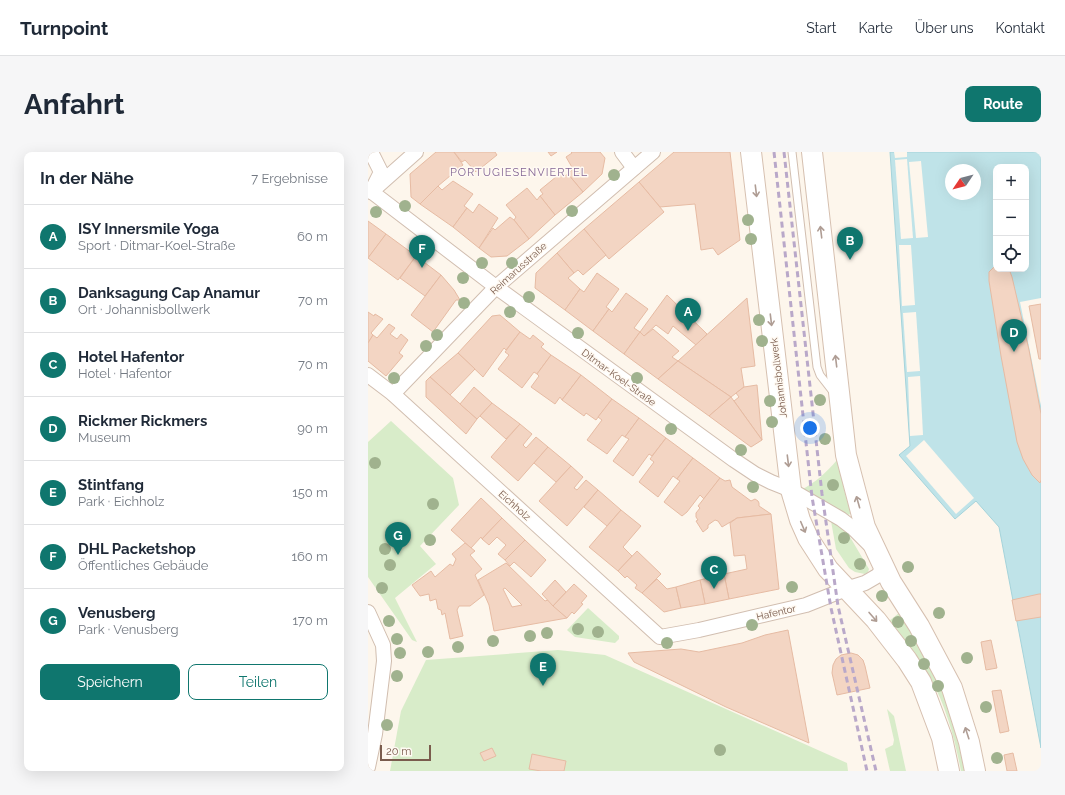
<!DOCTYPE html>
<html lang="de">
<head>
<meta charset="utf-8">
<style>
  body { margin:0; font-family:Raleway,sans-serif; background:#f6f6f7; color:#1f2937 }
  .controls { position:absolute; right:12px; top:12px; display:grid; overflow:hidden; border-radius:8px; box-shadow:0 4px 16px #0002 }
  .controls button { width:36px; height:36px; display:grid; place-items:center; padding:0; border:0; border-bottom:1px solid #e0e1e3; background:#fff; color:#1f2937; font:20px sans-serif }
  .compass { position:absolute; left:577px; top:12px; width:36px; height:36px; border-radius:50%; background:#fff; box-shadow:0 4px 16px #0002; rotate:235deg }
  .scale { position:absolute; left:12px; bottom:10px; width:51px; box-sizing:border-box; padding-left:4px; border:2px solid #7a5c4d; border-top:0; font-size:11px; line-height:14px; white-space:nowrap; color:#7a5c4d; -webkit-text-stroke:3px #fffaf3; paint-order:stroke }
  .you { position:absolute; left:442px; top:276px; width:14px; height:14px; margin:-10px; border:3px solid #fff; border-radius:50%; background:#1a73e8; box-shadow:0 0 0 6px #1a73e833 }
  .badge { display:grid; place-items:center; width:26px; height:26px; border-radius:50%; background:#0f766e; color:#fff; font-size:13px; font-weight:700 }
  .pin { position:absolute; translate:-50% -33px; filter:drop-shadow(0 1px 2px #0008) }
  .pin::after { content:''; position:absolute; top:21px; width:14px; height:12px; background:inherit; clip-path:polygon(0 0,100% 0,50% 100%) }
  .list { margin:0; padding:0; list-style:none }
  h2 { display:flex; justify-content:space-between; align-items:center; height:52px; margin:0; padding:0 16px; font-size:17px }
  h2 small { font-size:13px; font-weight:400; color:#747a83 }
  .list li { display:grid; grid-template-columns:26px 1fr auto; gap:12px; align-items:center; box-sizing:border-box; height:64px; padding:0 16px; border-top:1px solid #e0e1e3 }
  .list b { display:block; font-size:15px; white-space:nowrap }
  .list p { margin:0; font-size:13px; white-space:nowrap; color:#747a83 }
  .list em { font-size:13px; font-style:normal; color:#747a83 }
  .actions { display:flex; gap:8px; padding:12px 16px }
  .actions a { flex:1; padding:9px 0; border:1px solid #0f766e; border-radius:8px; text-align:center; font-size:14px; color:#0f766e }
  .actions .main { background:#0f766e; color:#fff }
  .icon { flex:none; width:22px; height:22px; fill:none; stroke:currentColor; stroke-width:2; stroke-linecap:round; stroke-linejoin:round }
  .map { position:relative; flex:none; width:673px; height:619px; overflow:hidden; border-radius:8px }
  header { display:flex; align-items:center; gap:24px; box-sizing:border-box; height:56px; padding:0 20px; background:#fff; border-bottom:1px solid #e0e1e3 }
  header strong { font-size:19px }
  nav { display:flex; gap:22px; margin-inline-start:auto; font-size:14px }
  .intro { display:flex; align-items:center; justify-content:space-between; box-sizing:border-box; height:96px; padding:0 24px }
  h1 { margin:0; font-size:28px }
  .button { padding:10px 18px; border-radius:8px; background:#0f766e; color:#fff; font-size:14px; font-weight:700 }
  main { display:flex; gap:24px; padding:0 24px }
  aside { flex:1; background:#fff; border-radius:8px; box-shadow:0 4px 16px #0002 }
  .map>svg:first-child { display:block }
</style>
</head>
<body>
<header>
<strong>Turnpoint</strong>
<nav><a>Start</a><a>Karte</a><a>Über uns</a><a>Kontakt</a></nav>
</header>
<div class="intro"><h1>Anfahrt</h1><a class="button">Route</a></div>
<main>
<aside>
<h2>In der Nähe<small>7 Ergebnisse</small></h2>
<ul class="list">
<li><span class="badge">A</span><div><b>ISY Innersmile Yoga</b><p>Sport · Ditmar-Koel-Straße</p></div><em>60 m</em></li>
<li><span class="badge">B</span><div><b>Danksagung Cap Anamur</b><p>Ort · Johannisbollwerk</p></div><em>70 m</em></li>
<li><span class="badge">C</span><div><b>Hotel Hafentor</b><p>Hotel · Hafentor</p></div><em>70 m</em></li>
<li><span class="badge">D</span><div><b>Rickmer Rickmers</b><p>Museum</p></div><em>90 m</em></li>
<li><span class="badge">E</span><div><b>Stintfang</b><p>Park · Eichholz</p></div><em>150 m</em></li>
<li><span class="badge">F</span><div><b>DHL Packetshop</b><p>Öffentliches Gebäude</p></div><em>160 m</em></li>
<li><span class="badge">G</span><div><b>Venusberg</b><p>Park · Venusberg</p></div><em>170 m</em></li>
</ul>
<div class="actions"><a class="main">Speichern</a><a>Teilen</a></div>
</aside>
<div class="map">
<svg width="673" height="619" viewBox="0 0 673 619">
  <rect width="100%" height="100%" fill="#fdf6ec"/>
  <g fill="#d8ecc9">
    <polygon points="23,269 85,326 91,353 52,394 68,412 27,446 49,490 44,488 0,425 0,290"/>
    <path d="M469,308L478,345L483,360L481,363L433,340V338C448,330 458,321 469,308Z"/>
    <polygon points="463,369 474,375 479,380 501,417 500,420 497,422 487,420 481,416 468,397"/>
    <polygon points="220,456 251,484 251,487 247,491 207,485 199,478"/>
    <path d="M531,461L568,524L587,568L599,619H593C587,588 578,553 562,526C550,506 535,487 521,469Z"/>
    <polygon points="190,498 237,503 479,611 480,619 22,619 33,559 58,508"/>
    <polygon points="519,557 526,564 538,619 522,619 517,597 525,593 526,588"/>
  </g>
  <path fill="#bfe3e8" stroke="#a5d3da" fill-rule="evenodd" d="M522,0H673V596L631,375L608,349L587,367L531,303L542,294ZM628,15H658V117H628ZM583,18H607V42H583Z"/>
  <g fill="#fdf6ec">
    <polygon points="526,0 539,0 539,5 527,6"/>
    <polygon points="539,7 545,86 533,87 527,8"/>
    <polygon points="553,9 560,85 548,86 541,10"/>
    <polygon points="531,93 543,93 547,153 534,154"/>
    <polygon points="673,146 673,254 652,150"/>
    <polygon points="548,160 552,219 539,220 535,161"/>
    <polygon points="552,224 555,283 542,284 540,225"/>
    <polygon points="556,288 606,346 588,362 538,304"/>
  </g>
  <g fill="#f3d5c3" stroke="#e6bba3" fill-rule="evenodd">
    <polygon points="68,0 86,0 95,13 70,34 52,52 43,45 42,22"/>
    <polygon points="86,0 127,0 129,3 108,20 97,8 94,10"/>
    <polygon points="180,0 189,0 183,4"/>
    <polygon points="203,0 232,0 237,6 234,22 215,40 200,22 205,17 198,5 204,1"/>
    <polygon points="306,0 362,0 372,88 350,103 345,96 333,98 327,52 292,55 271,30"/>
    <polygon points="194,20 197,24 200,22 215,40 187,63 172,44 175,42 172,38"/>
    <polygon points="85,29 105,42 96,54 99,56 85,75 52,52 70,34 74,38"/>
    <polygon points="271,30 296,60 241,107 216,77"/>
    <polygon points="159,36 169,48 172,44 187,63 161,87 146,68 148,65 138,53"/>
    <polygon points="111,52 130,66 111,96 85,75 99,56 105,61"/>
    <polygon points="142,65 146,68 161,87 139,104 123,105 111,96 125,76 127,78"/>
    <polygon points="0,69 18,82 0,106"/>
    <polygon points="216,77 238,103 215,123 210,118 206,121 189,101"/>
    <polygon points="18,82 48,104 30,128 0,106"/>
    <polygon points="189,101 206,121 200,126 212,137 197,158 167,136 168,121"/>
    <polygon points="48,104 73,123 57,144 32,126"/>
    <polygon points="628,113 628,117 641,117 644,125 661,198 673,262 673,328 672,331 664,323 655,307 649,290 633,204 621,129 621,120"/>
    <polygon points="229,121 251,137 238,155 241,157 225,179 197,158 212,137 216,140"/>
    <polygon points="73,123 86,138 92,148 88,148 65,180 43,163"/>
    <polygon points="258,141 280,157 266,176 272,180 256,202 225,179 241,157 244,160"/>
    <polygon points="299,143 339,182 328,193 305,174 300,182 288,173 276,184 272,180"/>
    <polygon points="379,146 387,214 373,216 376,235 363,245 310,209"/>
    <polygon points="673,152 673,207 671,207 661,154"/>
    <polygon points="0,160 6,164 7,162 15,167 3,181 5,183 0,191"/>
    <polygon points="132,163 152,180 138,198 136,196 115,225 90,201 124,164"/>
    <polygon points="21,172 27,176 22,182 29,187 33,182 40,188 31,201 35,204 18,224 0,209 0,191 5,183 9,186"/>
    <polygon points="285,177 311,199 304,205 310,209 290,227 256,202 272,180 276,184"/>
    <polygon points="152,180 162,187 165,183 176,192 173,195 183,203 169,222 166,220 154,236 130,217 141,203 137,200"/>
    <polygon points="90,201 107,217 82,243 62,225"/>
    <polygon points="183,203 213,223 194,248 192,245 187,252 163,235 171,224 169,222"/>
    <polygon points="310,209 363,245 341,264 290,227"/>
    <polygon points="213,223 244,247 228,268 218,261 216,264 194,248"/>
    <polygon points="62,225 109,267 98,282 58,245 58,229"/>
    <polygon points="389,233 394,288 366,249 371,245 368,241 376,235"/>
    <polygon points="106,235 124,251 109,267 92,252"/>
    <polygon points="363,245 394,288 383,295 341,264"/>
    <polygon points="244,247 271,266 257,285 254,283 239,302 219,288 234,268 230,265"/>
    <polygon points="124,251 152,272 138,287 112,264"/>
    <polygon points="271,266 298,286 284,304 281,302 265,324 245,309 261,287 257,285"/>
    <polygon points="152,272 164,282 155,293 158,296 168,285 180,295 150,329 123,305"/>
    <polygon points="298,286 325,306 309,327 305,324 290,345 271,330 286,310 282,307"/>
    <polygon points="180,295 203,314 188,330 166,311"/>
    <polygon points="325,306 352,326 336,347 332,343 319,360 314,364 296,350 312,329 309,327"/>
    <polygon points="203,314 215,325 206,336 209,338 218,328 230,338 199,374 171,349"/>
    <polygon points="352,326 357,329 362,328 364,335 383,349 387,347 390,349 391,351 391,354 403,362 369,366 354,375 350,369 347,368 340,373 340,376 335,380 328,369 330,368 328,365 328,361 332,356 330,354"/>
    <polygon points="230,338 253,358 239,374 216,355"/>
    <polygon points="113,346 134,366 114,387 113,385 103,396 83,378"/>
    <polygon points="253,358 273,374 255,395 264,404 250,419 221,395"/>
    <polygon points="403,362 411,437 361,447 356,422 379,417 377,403 366,404 362,371 369,366"/>
    <polygon points="134,366 157,388 137,408 130,402 138,393 129,385 121,393 114,387"/>
    <polygon points="157,388 178,408 163,425 146,410 142,414 137,408"/>
    <polygon points="97,391 107,399 102,403 114,417 107,423 116,443 102,454 91,454 89,458 95,484 82,487 77,461 74,463 73,458 70,457 68,447 62,449 61,442 52,444 44,433 63,419 67,425 82,412 85,414 88,407 84,402"/>
    <polygon points="269,399 293,422 274,441 267,436 269,433 259,424 257,426 250,419"/>
    <path d="M138,411L177,449L180,448L199,466L126,479L121,453L110,428ZM137,436L154,453L144,455L135,437Z"/>
    <polygon points="356,422 361,447 337,452 332,428"/>
    <polygon points="289,427 299,437 308,435 313,456 296,460 274,441"/>
    <polygon points="187,428 198,440 185,454 174,442"/>
    <polygon points="332,428 337,452 313,456 308,435"/>
    <polygon points="206,432 219,444 213,451 215,452 206,462 204,460 199,466 185,454"/>
    <polygon points="671,442 673,442 673,465 648,469 644,448"/>
    <polygon points="420,478 441,591 358,555 266,510 260,501 313,497 331,500 374,491 397,483"/>
    <polygon points="623,488 629,516 618,518 613,490"/>
    <polygon points="483,501 490,503 495,508 497,514 502,536 469,543 464,521 465,513 468,507 473,503"/>
    <polygon points="633,538 641,579 632,581 624,539"/>
    <polygon points="124,596 128,604 116,609 112,601"/>
    <polygon points="645,601 649,619 639,619 636,603"/>
    <polygon points="164,602 198,609 196,619 173,619 161,617"/>
  </g>
  <g fill="none" stroke-linecap="round" stroke-linejoin="round">
    <g stroke="#d1beb0" stroke-width="9">
      <polyline id="lane" points="424,0 449,215 452,223 466,241"/>
    </g>
    <g stroke="#d1beb0" stroke-width="16">
      <g id="street">
        <polyline points="3,0 13,20 5,36"/>
        <polyline points="254,0 266,16"/>
        <polyline points="0,37 128,135 366,308 387,322 403,330 423,338 473,367 486,377 501,392"/>
        <polyline points="3,40 48,0"/>
        <polyline points="0,223 25,242 292,485 331,478 438,453 478,437 497,431 509,424 516,416"/>
        <polyline points="25,242 128,135 285,0"/>
        <polyline points="0,460 15,493 16,509 7,582 0,615"/>
      </g>
    </g>
    <g stroke="#d6c0b0" stroke-width="22">
      <g id="secondary">
        <polyline points="383,0 423,338 432,368 440,386 460,417 508,468 539,508 553,530 574,586 581,619"/>
        <polyline points="444,0 472,249 478,303 497,375 523,430 551,474 584,536 601,590 607,619"/>
      </g>
    </g>
    <use href="#lane" stroke="#fff" stroke-width="7"/>
    <use href="#street" stroke="#fff" stroke-width="14"/>
    <use href="#secondary" stroke="#fff" stroke-width="20"/>
    <g stroke="#b9a8c9" stroke-width="3" stroke-dasharray="6 4" stroke-linecap="butt">
      <polyline points="406,0 444,345 463,456 499,619"/>
      <polyline points="416,0 454,342 470,454 508,619"/>
    </g>
  </g>
  <g fill="#a0b28e">
    <circle cx="246" cy="23" r="6"/>
    <circle cx="37" cy="54" r="6"/>
    <circle cx="204" cy="59" r="6"/>
    <circle cx="8" cy="60" r="6"/>
    <circle cx="380" cy="68" r="6"/>
    <circle cx="383" cy="87" r="6"/>
    <circle cx="114" cy="111" r="6"/>
    <circle cx="144" cy="111" r="6"/>
    <circle cx="95" cy="126" r="6"/>
    <circle cx="161" cy="145" r="6"/>
    <circle cx="96" cy="151" r="6"/>
    <circle cx="142" cy="160" r="6"/>
    <circle cx="391" cy="168" r="6"/>
    <circle cx="210" cy="181" r="6"/>
    <circle cx="69" cy="183" r="6"/>
    <circle cx="394" cy="189" r="6"/>
    <circle cx="58" cy="194" r="6"/>
    <circle cx="26" cy="226" r="6"/>
    <circle cx="269" cy="226" r="6"/>
    <circle cx="452" cy="248" r="6"/>
    <circle cx="402" cy="249" r="6"/>
    <circle cx="404" cy="270" r="6"/>
    <circle cx="303" cy="277" r="6"/>
    <circle cx="457" cy="287" r="6"/>
    <circle cx="373" cy="298" r="6"/>
    <circle cx="7" cy="311" r="6"/>
    <circle cx="465" cy="333" r="6"/>
    <circle cx="385" cy="335" r="6"/>
    <circle cx="65" cy="352" r="6"/>
    <circle cx="476" cy="386" r="6"/>
    <circle cx="62" cy="388" r="6"/>
    <circle cx="17" cy="397" r="6"/>
    <circle cx="492" cy="412" r="6"/>
    <circle cx="22" cy="413" r="6"/>
    <circle cx="540" cy="415" r="6"/>
    <circle cx="424" cy="435" r="6"/>
    <circle cx="14" cy="436" r="6"/>
    <circle cx="514" cy="444" r="6"/>
    <circle cx="571" cy="461" r="6"/>
    <circle cx="21" cy="469" r="6"/>
    <circle cx="530" cy="470" r="6"/>
    <circle cx="384" cy="473" r="6"/>
    <circle cx="210" cy="477" r="6"/>
    <circle cx="230" cy="480" r="6"/>
    <circle cx="179" cy="481" r="6"/>
    <circle cx="162" cy="484" r="6"/>
    <circle cx="29" cy="487" r="6"/>
    <circle cx="125" cy="489" r="6"/>
    <circle cx="543" cy="489" r="6"/>
    <circle cx="299" cy="491" r="6"/>
    <circle cx="90" cy="495" r="6"/>
    <circle cx="60" cy="500" r="6"/>
    <circle cx="32" cy="501" r="6"/>
    <circle cx="599" cy="506" r="6"/>
    <circle cx="556" cy="512" r="6"/>
    <circle cx="29" cy="524" r="6"/>
    <circle cx="570" cy="534" r="6"/>
    <circle cx="618" cy="555" r="6"/>
    <circle cx="19" cy="573" r="6"/>
    <circle cx="352" cy="598" r="6"/>
    <circle cx="629" cy="606" r="6"/>
  </g>
  <defs><path id="oneway-shaft" d="M-6 0H5M1.5-3L5.5 0L1.5 3" fill="none" stroke-width="1.6" stroke-linecap="round" stroke-linejoin="round"/></defs>
  <g stroke="#af9d94">
    <use href="#oneway-shaft" transform="translate(388 39) rotate(83)"/>
    <use href="#oneway-shaft" transform="translate(453 80) rotate(-97)"/>
    <use href="#oneway-shaft" transform="translate(403 168) rotate(83)"/>
    <use href="#oneway-shaft" transform="translate(468 209) rotate(-97)"/>
    <use href="#oneway-shaft" transform="translate(420 309) rotate(83)"/>
    <use href="#oneway-shaft" transform="translate(490 350) rotate(-106)"/>
    <use href="#oneway-shaft" transform="translate(435 375) rotate(67)"/>
    <use href="#oneway-shaft" transform="translate(505 465) rotate(49)"/>
    <use href="#oneway-shaft" transform="translate(599 581) rotate(-108)"/>
  </g>
  <g text-anchor="middle" stroke-width="3" stroke-linejoin="round" paint-order="stroke">
    <g font-size="10" fill="#7a5c4d" stroke="#fffaf3">
      <text transform="translate(150 116) rotate(-42)" y="4">Reimarusstraße</text>
      <text transform="translate(251 225) rotate(36)" y="4">Ditmar-Koel-Straße</text>
      <text transform="translate(410 226) rotate(-97)" y="4">Johannisbollwerk</text>
      <text transform="translate(147 353) rotate(42)" y="4">Eichholz</text>
      <text transform="translate(408 460) rotate(-13)" y="4">Hafentor</text>
    </g>
    <g font-size="11" letter-spacing="1" fill="#846695" stroke="#fffaf3">
      <text x="151" y="24">PORTUGIESENVIERTEL</text>
    </g>
  </g>
</svg>
<div class="controls">
<button>+</button>
<button>−</button>
<button><svg class="icon" aria-label="locate" viewBox="0 0 24 24"><circle cx="12" cy="12" r="6"/><path d="M12 2v4M12 18v4M2 12h4M18 12h4"/></svg></button>
</div>
<svg class="compass" viewBox="-18 -18 36 36"><path d="M0-13l5 13h-10z" fill="#e53935"/><path d="M0 13l5-13h-10z" fill="#747a83"/></svg>
<div class="scale">20 m</div>
<div class="you"></div>
<div class="pin badge" style="left:320px;top:179px">A</div>
<div class="pin badge" style="left:482px;top:108px">B</div>
<div class="pin badge" style="left:346px;top:437px">C</div>
<div class="pin badge" style="left:646px;top:200px">D</div>
<div class="pin badge" style="left:175px;top:534px">E</div>
<div class="pin badge" style="left:54px;top:116px">F</div>
<div class="pin badge" style="left:30px;top:403px">G</div>
</div>
</main>
</body>
</html>
